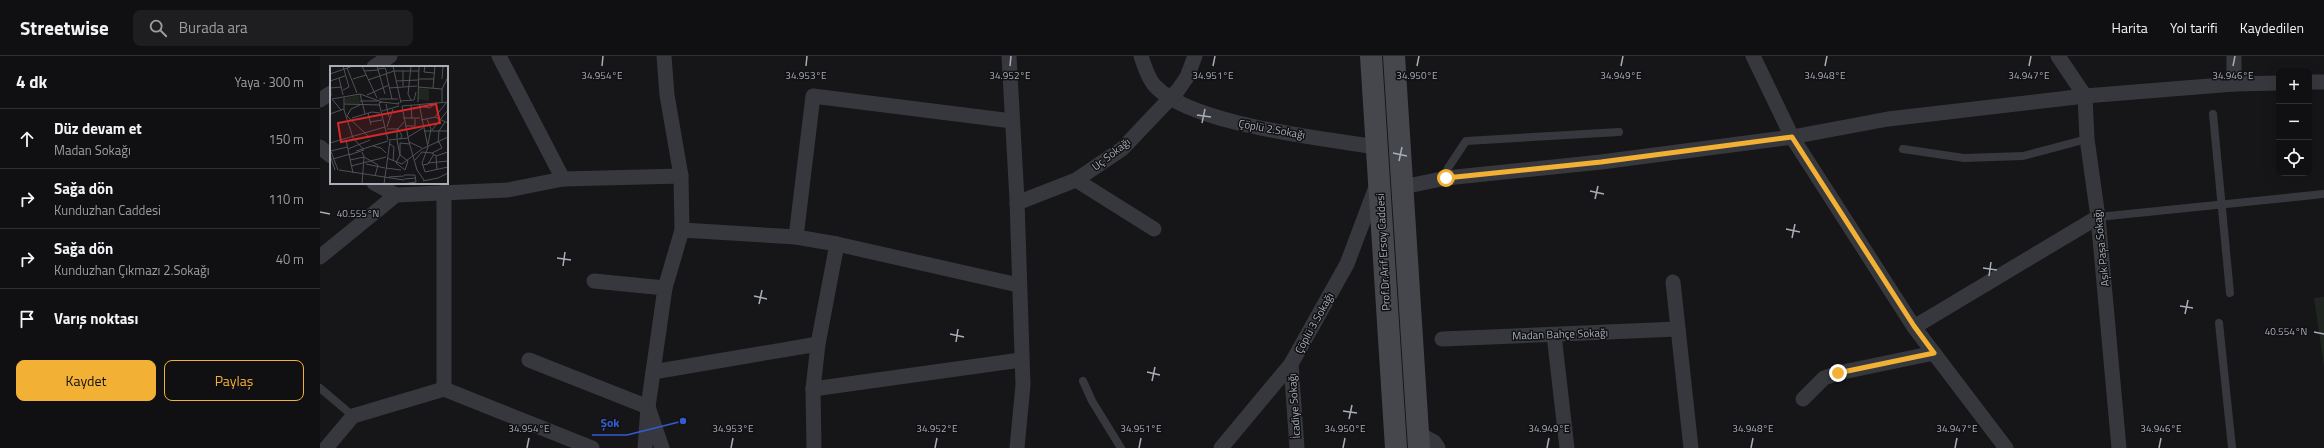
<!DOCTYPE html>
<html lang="tr">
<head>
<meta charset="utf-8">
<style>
  body { margin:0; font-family:"Titillium Web",sans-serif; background:#1e1e20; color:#f1f3f6 }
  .controls { position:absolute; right:12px; top:12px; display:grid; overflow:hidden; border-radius:8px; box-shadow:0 4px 16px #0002 }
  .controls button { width:36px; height:36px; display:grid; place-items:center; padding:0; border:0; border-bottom:1px solid #303032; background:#101012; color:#f1f3f6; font:20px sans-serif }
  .stop { position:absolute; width:12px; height:12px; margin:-9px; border:3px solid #f2b134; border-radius:50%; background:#fff }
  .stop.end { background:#f2b134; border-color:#fff; box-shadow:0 1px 4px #0008 }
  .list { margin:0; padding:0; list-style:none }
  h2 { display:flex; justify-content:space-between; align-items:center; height:52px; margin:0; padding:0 16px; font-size:17px }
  h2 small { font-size:13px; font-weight:400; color:#9c9d9f }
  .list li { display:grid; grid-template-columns:26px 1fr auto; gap:12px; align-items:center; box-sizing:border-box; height:60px; padding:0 16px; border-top:1px solid #303032 }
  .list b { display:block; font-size:15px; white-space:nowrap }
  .list p { margin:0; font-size:13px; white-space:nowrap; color:#9c9d9f }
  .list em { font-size:13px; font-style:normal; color:#9c9d9f }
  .actions { display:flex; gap:8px; padding:12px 16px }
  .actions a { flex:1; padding:9px 0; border:1px solid #f2b134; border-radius:8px; text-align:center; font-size:14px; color:#f2b134 }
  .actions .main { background:#f2b134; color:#111 }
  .icon { flex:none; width:22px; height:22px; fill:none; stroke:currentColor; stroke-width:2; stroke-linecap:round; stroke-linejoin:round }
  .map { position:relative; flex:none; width:2004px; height:392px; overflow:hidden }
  header { display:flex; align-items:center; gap:24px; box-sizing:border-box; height:56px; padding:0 20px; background:#101012; border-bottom:1px solid #303032 }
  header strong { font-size:19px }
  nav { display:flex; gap:22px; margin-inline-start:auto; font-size:14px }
  .search { width:280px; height:36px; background:#1e1e20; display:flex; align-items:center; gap:10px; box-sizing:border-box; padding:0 14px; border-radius:8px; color:#9c9d9f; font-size:15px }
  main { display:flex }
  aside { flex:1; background:#101012 }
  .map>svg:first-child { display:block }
</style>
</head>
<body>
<header>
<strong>Streetwise</strong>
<div class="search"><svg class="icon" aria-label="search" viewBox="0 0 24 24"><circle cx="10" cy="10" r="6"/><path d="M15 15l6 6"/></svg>Burada ara</div>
<nav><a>Harita</a><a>Yol tarifi</a><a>Kaydedilen</a></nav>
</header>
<main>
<aside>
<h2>4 dk<small>Yaya · 300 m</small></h2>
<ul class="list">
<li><svg class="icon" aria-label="ahead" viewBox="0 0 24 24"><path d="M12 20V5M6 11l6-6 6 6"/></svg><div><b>Düz devam et</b><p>Madan Sokağı</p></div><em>150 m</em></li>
<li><svg class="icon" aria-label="right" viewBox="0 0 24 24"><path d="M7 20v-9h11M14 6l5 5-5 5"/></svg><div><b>Sağa dön</b><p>Kunduzhan Caddesi</p></div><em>110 m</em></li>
<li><svg class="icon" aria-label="right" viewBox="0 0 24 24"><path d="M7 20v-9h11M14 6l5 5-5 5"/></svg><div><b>Sağa dön</b><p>Kunduzhan Çıkmazı 2.Sokağı</p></div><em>40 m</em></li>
<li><svg class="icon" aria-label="arrive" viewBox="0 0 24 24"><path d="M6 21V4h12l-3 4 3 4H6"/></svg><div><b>Varış noktası</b></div></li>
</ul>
<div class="actions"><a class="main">Kaydet</a><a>Paylaş</a></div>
</aside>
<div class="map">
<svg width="2004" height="392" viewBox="0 0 2004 392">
  <rect width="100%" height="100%" fill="#161618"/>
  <polygon fill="#1e261f" points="2004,241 2004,311 1994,242"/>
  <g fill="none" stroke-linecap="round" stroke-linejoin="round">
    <g stroke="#37383d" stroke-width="8">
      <polyline points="1893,58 1910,237"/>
      <polyline points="1583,93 1644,102 1703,100 1767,83"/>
      <polyline points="1126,122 1128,112 1146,85 1299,76"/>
      <polyline points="1778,161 2004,138"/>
      <polyline points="1899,267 1912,392"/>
      <polyline points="763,325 772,345 801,392"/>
      <polyline points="0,332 33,360"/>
    </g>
    <g stroke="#37383d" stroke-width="15">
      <polyline points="179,0 243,123"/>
      <polyline points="689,0 697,144 703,329 697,392"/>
      <path d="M821,0C824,9 828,23 835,30C872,69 1002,82 1056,91"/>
      <polyline points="1433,0 1472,81 1594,271 1686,392"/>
      <polyline points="1738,0 1765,40 1767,83 1778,161 1799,392"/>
      <polyline points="1914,0 1914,28"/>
      <polyline points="54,11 70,0"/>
      <polyline points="1989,26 2004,26"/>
      <polyline points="0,44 11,37"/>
      <polyline points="0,91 11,100"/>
      <polyline points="756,124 834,173"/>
      <polyline points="54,127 76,139"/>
      <polyline points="1083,131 1126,122 1281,106 1472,81 1568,63 1765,40 1914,28 1959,27"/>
      <polyline points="697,147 756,124 802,93 858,34 867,21 875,0"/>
      <polyline points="362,174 476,181 517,188 698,229"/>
      <polyline points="476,181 493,40 692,65"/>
      <polyline points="0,201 76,139 188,134 243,123 361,120"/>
      <polyline points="274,225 345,232"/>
      <polyline points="1353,226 1371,392"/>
      <polyline points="1594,271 1778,161"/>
      <polyline points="1234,279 1247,392"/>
      <polyline points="1122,283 1358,273"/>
      <polyline points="209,304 328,351 342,392"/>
      <polyline points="971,308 977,392"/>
      <polyline points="333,316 498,288"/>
      <polyline points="124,333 124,136"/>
      <polyline points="493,333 701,304"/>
      <polyline points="1483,343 1504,322 1518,317 1614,297"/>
      <polyline points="1098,377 1114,386 1118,392"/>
      <polyline points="6,392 33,360 124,333 272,392"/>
      <polyline points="325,392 328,351 345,232 362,174 361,120 347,39 344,0"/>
      <polyline points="494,392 493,333 498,288 517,188"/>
      <polyline points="901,392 971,308 1027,208 1056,131"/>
    </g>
    <g stroke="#45474d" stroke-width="22">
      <polyline points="1051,0 1076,392"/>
      <polyline points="1074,0 1099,392"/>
    </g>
  </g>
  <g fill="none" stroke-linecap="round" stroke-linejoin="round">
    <polyline stroke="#f2b134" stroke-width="5" points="1126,122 1281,106 1472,81 1594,270 1614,297 1518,317"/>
  </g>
  <path fill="none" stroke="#a8adb8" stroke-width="1.5" d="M282,10L283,0M486,10L487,0M690,10L691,0M893,10L895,0M1097,10L1099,0M1301,10L1303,0M1505,10L1507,0M1709,10L1711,0M1913,10L1915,0M877,59L891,61M882,67L885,53M1073,97L1087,100M1079,105L1082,91M1270,135L1284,138M1275,143L1278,130M0,156L10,158M1466,173L1480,176M1472,182L1475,168M237,202L251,204M243,210L245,196M1663,212L1677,214M1669,220L1671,206M434,240L447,243M439,248L442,234M1860,250L1873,252M1865,258L1868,244M1994,276L2004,278M630,278L644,281M636,286L638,273M827,316L840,319M832,325L835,311M1023,355L1037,357M1029,363L1032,349M207,392L209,382M411,392L413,382M615,392L617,382M819,392L821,382M1023,392L1025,382M1227,392L1229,382M1431,392L1433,382M1635,392L1637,382M1839,392L1841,382"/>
  <g text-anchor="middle" stroke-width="3" stroke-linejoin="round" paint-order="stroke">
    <g font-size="11" fill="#a8adb8" stroke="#111113">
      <text transform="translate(952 73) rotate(10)" y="4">Çöplü 2.Sokağı</text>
      <text transform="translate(791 98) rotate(-38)" y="4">Uç Sokağı</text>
      <text transform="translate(1781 192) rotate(-96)" y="4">Aşık Paşa Sokağı</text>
      <text transform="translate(1063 196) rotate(-93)" y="4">Prof.Dr.Arif Ersoy Caddesi</text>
      <text transform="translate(994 267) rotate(-61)" y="4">Çöplü 3.Sokağı</text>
      <text transform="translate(1240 278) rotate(-2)" y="4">Madan Bahçe Sokağı</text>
      <text transform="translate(974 350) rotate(-94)" y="4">İcadiye Sokağı</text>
    </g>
  </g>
  <g transform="translate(10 10)">
    <rect width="118" height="118" fill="#161618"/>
    <path d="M89,22L99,23V35L88,33ZM29,29L30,38L15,37V32Z" fill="#1e261f"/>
    <path fill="none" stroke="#505258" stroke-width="1" d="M13,0L19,21L13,24M32,0L47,32M47,0L55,28M63,0L71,37M95,0L94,6L104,7M17,2L27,27M48,3L55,2L57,7M34,5L48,4M56,7L62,33M0,8L23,0M0,11L1,30M9,12L13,29M23,13L36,9M89,13H104M112,13L113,0M38,14L64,5H89M0,15L15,10M66,15L88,14M73,20V5M88,21L112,23M0,22L12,21M59,22L87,20M103,22L105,0M30,28L35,48M37,29L59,19M14,31V44L23,72L34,84L19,89M2,33L11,44M2,33L30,28L52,36L49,37M49,33H68M81,34L78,28L81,0M30,35H48M70,35L84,34L86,26M52,36L69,38L68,36M88,36L89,0M112,36V23L118,11M49,37L58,74M14,38L50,39M56,38L59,51M89,38L98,81L92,97L95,106L118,101M81,39L82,53M72,40L79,76L87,104L94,114M72,40L118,36M90,40L100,42L106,37M52,45L69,40M38,47L41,59M0,48L14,43M17,50L40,72M17,50L21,43L30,39M105,51L118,57M22,52L42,46L50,47M73,52H90M97,53L101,63L98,78M91,54L105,51L116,37M40,56L52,54M75,60H85V53M57,61L63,43M57,63H68L72,70L70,73M102,64L118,44M94,65H118M78,71L93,62M67,73V64L74,56M16,74L23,107M59,74L78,72M79,76L92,82M0,77L55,61M108,77L109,65L115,56M60,78L64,81L63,95M43,80L51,82L56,87M0,83L8,104M18,83L40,74M1,85L17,81M26,85L58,75M32,86L34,91L48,99L45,110M102,87L112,82L109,76M0,89L5,104M106,90L118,86M57,92L72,98L92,83L118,71M3,93L20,88M20,94L34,91L32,118M85,94L92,86L102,87L106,90L107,104M78,95L70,89V77L80,78M66,97L70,89L67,74M66,97L75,104L78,95M98,97L118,95M36,98L55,102M93,99L98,98L104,88M21,100L56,91M56,102L71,104M9,104L74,114M59,111L74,110M74,113L86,112M93,115L108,112L118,107M54,118L60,75M72,118L86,116L85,109H74"/>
    <path fill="#d62828" fill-opacity="0.15" stroke="#d62828" stroke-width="2" d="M106,38L110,57L11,76L8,57Z"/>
    <rect width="118" height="118" fill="none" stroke="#a8adb8" stroke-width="2"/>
  </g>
  <g font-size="10" text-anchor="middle" fill="#a8adb8" stroke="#111113" stroke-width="3" stroke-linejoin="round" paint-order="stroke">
    <text x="282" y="23">34.954°E</text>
    <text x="486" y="23">34.953°E</text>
    <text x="690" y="23">34.952°E</text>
    <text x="893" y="23">34.951°E</text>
    <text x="1301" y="23">34.949°E</text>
    <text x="1505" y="23">34.948°E</text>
    <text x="1709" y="23">34.947°E</text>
    <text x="1913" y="23">34.946°E</text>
    <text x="1097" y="23">34.950°E</text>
    <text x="38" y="161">40.555°N</text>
    <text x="1966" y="279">40.554°N</text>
    <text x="209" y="376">34.954°E</text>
    <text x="413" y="376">34.953°E</text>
    <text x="617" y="376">34.952°E</text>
    <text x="821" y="376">34.951°E</text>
    <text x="1025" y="376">34.950°E</text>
    <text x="1229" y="376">34.949°E</text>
    <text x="1433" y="376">34.948°E</text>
    <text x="1637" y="376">34.947°E</text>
    <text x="1841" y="376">34.946°E</text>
  </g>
  <path fill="none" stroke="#325cd3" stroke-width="1.5" d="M363 365L307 379H272"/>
  <circle fill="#325cd3" stroke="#111113" stroke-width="1.5" cx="363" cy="365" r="4"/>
  <g font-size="12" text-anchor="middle" font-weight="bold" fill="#325cd3" stroke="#111113" stroke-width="3" stroke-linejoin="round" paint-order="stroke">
    <text x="290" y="371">Şok</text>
  </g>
</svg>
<div class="controls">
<button>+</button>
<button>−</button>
<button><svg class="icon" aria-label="locate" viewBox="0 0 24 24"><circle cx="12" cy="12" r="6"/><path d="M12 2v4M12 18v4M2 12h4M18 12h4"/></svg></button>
</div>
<div class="stop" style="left:1126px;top:122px"></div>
<div class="stop end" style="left:1518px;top:317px"></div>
</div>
</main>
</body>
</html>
